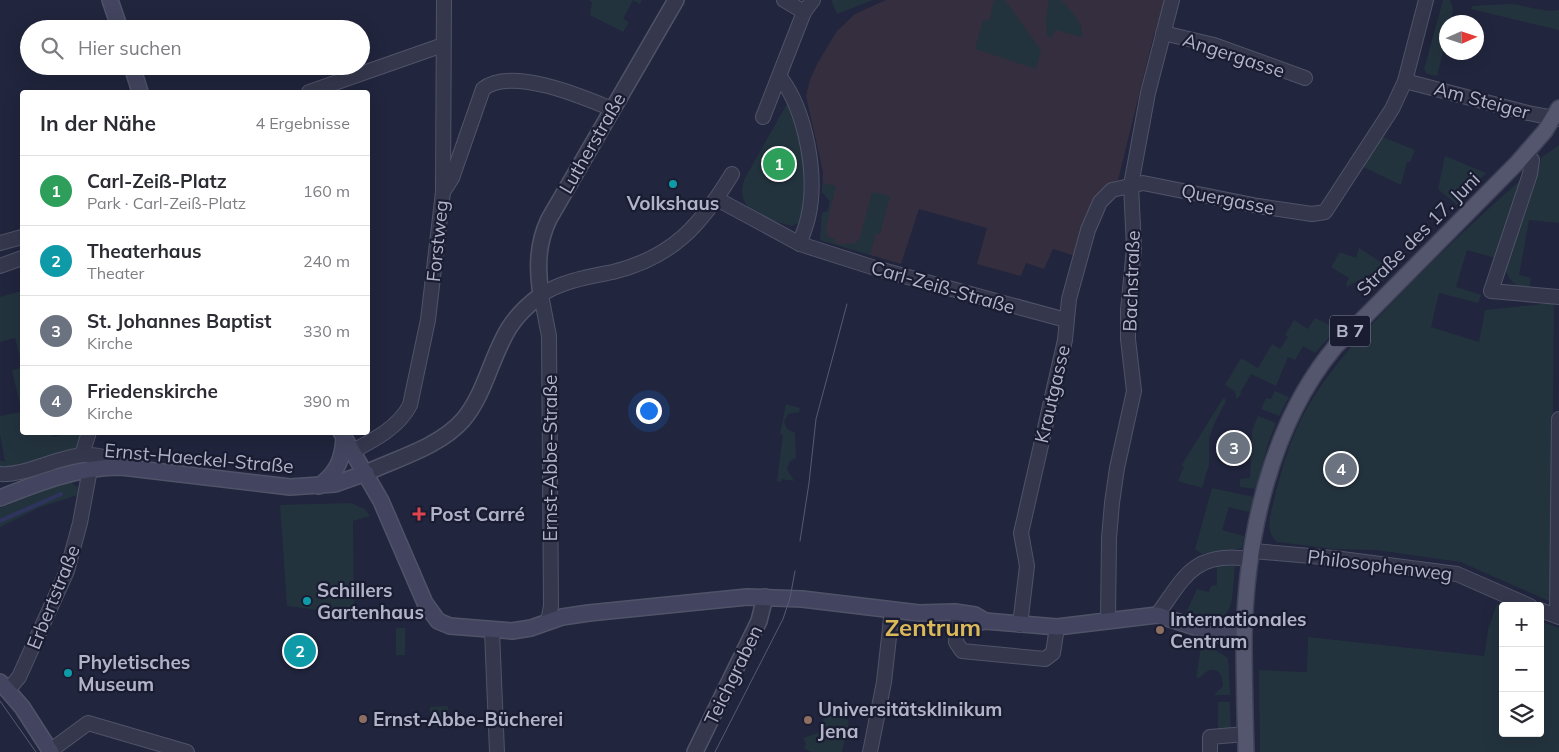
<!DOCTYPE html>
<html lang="de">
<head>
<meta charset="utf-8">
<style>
  body { margin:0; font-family:Mulish,sans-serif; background:#f2f2f3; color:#2b2b33 }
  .controls { position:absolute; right:15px; bottom:15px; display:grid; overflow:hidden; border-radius:5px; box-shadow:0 5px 20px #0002 }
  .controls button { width:45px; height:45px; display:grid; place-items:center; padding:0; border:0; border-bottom:1px solid #e1e1e2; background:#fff; color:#2b2b33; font:25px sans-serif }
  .compass { position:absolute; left:1439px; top:15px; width:45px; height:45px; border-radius:50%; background:#fff; box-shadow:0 5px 20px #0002; rotate:87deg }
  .you { position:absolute; left:648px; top:410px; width:18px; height:18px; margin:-12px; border:4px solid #fff; border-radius:50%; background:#1a73e8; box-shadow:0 0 0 8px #1a73e833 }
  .badge { display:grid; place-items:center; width:32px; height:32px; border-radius:50%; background:#51568e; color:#fff; font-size:16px; font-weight:700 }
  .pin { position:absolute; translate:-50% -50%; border:2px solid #fff; box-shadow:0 1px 5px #0006 }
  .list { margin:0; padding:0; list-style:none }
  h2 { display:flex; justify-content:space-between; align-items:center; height:65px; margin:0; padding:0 20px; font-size:21px }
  h2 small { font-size:16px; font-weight:400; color:#7c7c81 }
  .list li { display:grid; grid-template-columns:32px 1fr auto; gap:15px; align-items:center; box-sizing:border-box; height:70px; padding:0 20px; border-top:1px solid #e1e1e2 }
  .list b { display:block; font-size:19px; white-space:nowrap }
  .list p { margin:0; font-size:16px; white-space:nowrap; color:#7c7c81 }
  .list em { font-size:16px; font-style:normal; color:#7c7c81 }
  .icon { flex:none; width:28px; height:28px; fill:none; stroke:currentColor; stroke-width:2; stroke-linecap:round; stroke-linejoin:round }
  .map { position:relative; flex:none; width:1559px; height:752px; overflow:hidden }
  .search { position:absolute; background:#fff; box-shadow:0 5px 20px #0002; left:20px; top:20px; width:350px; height:55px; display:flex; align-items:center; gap:12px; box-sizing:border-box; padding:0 18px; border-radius:28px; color:#7c7c81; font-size:19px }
  .panel { position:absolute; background:#fff; box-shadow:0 5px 20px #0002; left:20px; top:90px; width:350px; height:345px; border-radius:5px }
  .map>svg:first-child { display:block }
</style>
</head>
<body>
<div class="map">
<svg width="1559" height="752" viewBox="0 0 1559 752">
  <rect width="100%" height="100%" fill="#21253d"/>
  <polygon fill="#352e3e" points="886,0 1166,0 1154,34 1118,180 1102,190 1096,197 1075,256 1053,249 1044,269 1026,263 1021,276 977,264 987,228 919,209 901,264 820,240 822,213 828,211 830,201 822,192 823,172 806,96 810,80 817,64 837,31 855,14"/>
  <g fill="#23333e">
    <polygon points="588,0 642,0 640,4 633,0 623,19 629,22 623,32 590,15 592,2"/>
    <polygon points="831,0 873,0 837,14"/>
    <polygon points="994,0 1005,0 1041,50 1036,69 975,49 983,20 989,21"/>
    <path d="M1049,0H1061C1071,11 1084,21 1082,37L1055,30L1052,38L1047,36L1046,19Z"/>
    <polygon points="1443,0 1450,0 1453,8 1451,22 1446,22 1446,40 1437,76 1427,74 1424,69"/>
    <path d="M1510,4C1526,5 1543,13 1559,10V30L1471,9L1472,6Z"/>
    <path d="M788,102C803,145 809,176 801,222L792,226C767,220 732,211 745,178Z"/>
    <polygon points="1380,136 1415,150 1410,162 1407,162 1401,185 1361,166"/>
    <path d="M1559,145V223L1529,220L1519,275L1531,278L1529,291C1518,286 1509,283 1506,270L1542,157Z"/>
    <polygon points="1445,156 1486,173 1457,205 1438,189"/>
    <path d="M1523,178L1499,259L1467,250L1456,287L1481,295L1478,303L1439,293L1431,327L1479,342L1485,310L1554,303L1551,602L1461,562L1376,550L1335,549L1277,542C1263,530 1272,511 1275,496C1282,468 1290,439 1304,414C1326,372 1359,338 1391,304C1433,260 1477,218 1523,178Z"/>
    <polygon points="823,183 836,186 825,232 828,234 827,237 835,239 835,243 846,245 847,243 855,244 856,241 859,241 872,192 890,196 880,234 876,233 870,255 820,240 822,213 828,211 830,201 822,192"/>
    <polygon points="1359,248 1388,267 1389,274 1373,291 1370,288 1370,281 1375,278 1372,273 1347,287 1346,284 1349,278 1331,267 1340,252 1356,258"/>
    <polygon points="21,291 22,298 22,364 15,338 0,342 0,297"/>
    <polygon points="1315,318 1337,329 1315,353 1303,346 1295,360 1288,357 1276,386 1251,374 1240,393 1242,394 1236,399 1235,391 1225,385 1241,358 1258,368 1272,344 1280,349 1288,337 1285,335 1294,320 1308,329"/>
    <polygon points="22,367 22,432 51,433 53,437 69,433 83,433 78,448 72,453 4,471 0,468 0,460 5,462 0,434 0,416 22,412 12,371"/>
    <polygon points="1275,391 1289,397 1279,416 1261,409 1266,398 1271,399"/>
    <polygon points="1224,397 1226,401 1214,424 1209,439 1209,465 1202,488 1178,481 1184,467 1181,466"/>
    <polygon points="786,404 800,408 799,412 788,414 784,422 787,429 795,433 796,458 790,461 787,469 794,481 782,479 781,482 777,481 783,435 780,434"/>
    <polygon points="1258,416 1276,423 1268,444 1256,489 1240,487 1240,479 1250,478 1252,430"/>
    <polygon points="71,483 78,487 77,495 38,508 0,527 0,508 59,485"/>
    <polygon points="1212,488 1254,497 1249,512 1229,507 1222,530 1244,536 1242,548 1202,554 1195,549"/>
    <polygon points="351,503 365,509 370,516 353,521 354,614 287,606 280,505"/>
    <path d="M1217,564L1235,565C1231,606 1237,630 1186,613L1197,589L1209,592L1211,586L1217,585Z"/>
    <polygon points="1497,604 1503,606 1503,733 1540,733 1540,621 1559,628 1559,752 1260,752 1259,670 1307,672 1308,637 1484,656 1488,630"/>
    <rect x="396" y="628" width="9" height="27"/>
    <path d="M1202,642L1228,658L1230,695H1214L1223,686C1223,669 1211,664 1200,678L1196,677Z"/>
    <polygon points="1218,702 1230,702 1231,730 1218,731"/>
    <polygon points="448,706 449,726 430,726 430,707"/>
    <polygon points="826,714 849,720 842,752 812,752 804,749 806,743 803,738 821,732 821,727"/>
  </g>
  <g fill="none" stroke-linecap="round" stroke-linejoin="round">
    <polyline stroke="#2f345f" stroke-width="4" points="0,521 61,494"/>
    <g stroke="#505368" stroke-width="16">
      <g id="minor">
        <polyline points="784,0 804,12"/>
        <polyline points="1163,33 1214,45 1305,78"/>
        <path d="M780,77C806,111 818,176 808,218C806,227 802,235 800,244"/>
        <polyline points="1405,81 1528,113 1559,119"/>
        <polyline points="309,92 443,45"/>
        <polyline points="763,117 804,12 813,0"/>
        <polyline points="1526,154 1532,160 1530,174 1491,291 1559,297"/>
        <path d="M443,192L452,178L483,89C511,66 583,97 612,109"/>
        <polyline points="717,199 800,244 875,268 1066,320"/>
        <polyline points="0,243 22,237"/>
        <polyline points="0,266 22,258"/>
        <path d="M353,451C374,440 399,427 410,405L428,320L443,192L444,0"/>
        <polyline points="82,455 89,432"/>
        <path d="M0,474C37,477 85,435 121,467"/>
        <polyline points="1253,551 1334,558 1457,574 1530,606"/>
        <polyline points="1540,610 1559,617"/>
        <path d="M1157,615C1183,580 1191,554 1241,558"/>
        <polyline points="1557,616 1559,419"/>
        <polyline points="1108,620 1109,538 1112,503 1117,468 1134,391 1128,339 1128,310 1134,248 1131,185 1148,93 1172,0"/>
        <path d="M548,622L551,606L549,336L541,295C562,281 588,277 613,272C673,257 701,225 732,174"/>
        <polyline points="957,623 956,642 962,651 1045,659 1053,653 1057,627"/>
        <polyline points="1020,625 1027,566 1021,533 1065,340 1069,299 1088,230 1100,202 1112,190 1143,183 1258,206 1312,214 1325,212 1392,109 1405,81 1426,0"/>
        <polyline points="492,631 497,752"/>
        <polyline points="8,690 19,677 67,571 80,523 90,469"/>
        <polyline points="50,751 88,723 187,752"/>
        <polyline points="870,752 884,682 892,610"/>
        <polyline points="1210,752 1210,737 1246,734"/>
      </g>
    </g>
    <g stroke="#505368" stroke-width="18">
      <g id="tertiary">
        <path d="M366,473C398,458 439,447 463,420C485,394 491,357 509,328C517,315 529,304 541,295C537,268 537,244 549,219L676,0"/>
        <polyline points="695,752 759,621 765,597"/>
      </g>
    </g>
    <g stroke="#505368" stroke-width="18">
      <g id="secondary">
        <polyline points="110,0 120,29"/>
        <polyline points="132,66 140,92"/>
        <polyline points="341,432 381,501 425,603 438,621 450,626 512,631 531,628 562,617 589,613 747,597 802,599 919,613 955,612 975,615 985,621"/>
        <path d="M319,486C337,473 343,459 344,437"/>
        <path d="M0,498C40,482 78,467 121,467L290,487L335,484L366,473"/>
        <polyline points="976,623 985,621 1057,627 1157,615 1220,635 1244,637"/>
        <polyline points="0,682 22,707 51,752"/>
      </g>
    </g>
    <g stroke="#3e4156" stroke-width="18">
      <path id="primary" d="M1246,752C1245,714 1244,676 1244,638C1246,538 1270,425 1335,347L1518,162L1545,131L1559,108"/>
    </g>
    <use href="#minor" stroke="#35384d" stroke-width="14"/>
    <use href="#tertiary" stroke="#35384d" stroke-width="15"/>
    <use href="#secondary" stroke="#434560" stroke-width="15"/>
    <use href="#primary" stroke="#53566d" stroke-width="15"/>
    <g stroke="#575a74" stroke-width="1">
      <polyline points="800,541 809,483 816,419 847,304"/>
      <polyline points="0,701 36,752"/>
      <polyline points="715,752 783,619 790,598 795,571"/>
    </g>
  </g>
  <g fill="#0f9aa8" stroke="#1a1d32" stroke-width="2">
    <circle cx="673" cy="184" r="5"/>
    <circle cx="307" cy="601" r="5"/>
    <circle cx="68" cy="673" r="5"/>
  </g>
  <path fill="#e0444e" stroke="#1a1d32" stroke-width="2" d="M416.5 506.5h5v5h5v5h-5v5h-5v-5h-5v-5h5z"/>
  <g fill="#8d6e63" stroke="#1a1d32" stroke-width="2">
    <circle cx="1160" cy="630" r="5"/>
    <circle cx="363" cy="719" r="5"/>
    <circle cx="808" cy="720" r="5"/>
  </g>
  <g text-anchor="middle" stroke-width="4.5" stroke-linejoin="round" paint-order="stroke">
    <rect fill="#1a1d32" stroke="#84869c" stroke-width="1" x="1330" y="315.5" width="40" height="31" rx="4"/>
    <g font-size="18" font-weight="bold" fill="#b1b3c9">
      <text x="1350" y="337">B 7</text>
    </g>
    <g font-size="19" fill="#b1b3c9" stroke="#1a1d32">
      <text transform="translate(1234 55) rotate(18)" y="7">Angergasse</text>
      <text transform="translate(1482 100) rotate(15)" y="7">Am Steiger</text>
      <text transform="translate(592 143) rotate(-60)" y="7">Lutherstraße</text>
      <text transform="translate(1228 199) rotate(11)" y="7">Quergasse</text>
      <text transform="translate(1418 234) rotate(-45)" y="7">Straße des 17. Juni</text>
      <text transform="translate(437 241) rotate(-84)" y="7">Forstweg</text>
      <text transform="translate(1131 281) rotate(-88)" y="7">Bachstraße</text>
      <text transform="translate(943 287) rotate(16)" y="7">Carl-Zeiß-Straße</text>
      <text transform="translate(1052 394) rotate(-77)" y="7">Krautgasse</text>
      <text transform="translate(199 458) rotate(5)" y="7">Ernst-Haeckel-Straße</text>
      <text transform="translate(550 458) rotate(-90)" y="7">Ernst-Abbe-Straße</text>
      <text transform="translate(1380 565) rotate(7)" y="7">Philosophenweg</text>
      <text transform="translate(53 597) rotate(-68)" y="7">Erbertstraße</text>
      <text transform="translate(733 675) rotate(-64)" y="7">Teichgraben</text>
    </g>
    <g font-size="19" font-weight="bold" fill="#b1b3c9" stroke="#1a1d32" text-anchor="start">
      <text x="673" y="210" text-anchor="middle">Volkshaus</text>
      <text x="430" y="521">Post Carré</text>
      <text x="317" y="597">Schillers<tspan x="317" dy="22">Gartenhaus</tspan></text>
      <text x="1170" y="626">Internationales<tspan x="1170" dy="22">Centrum</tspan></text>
      <text x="78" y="669">Phyletisches<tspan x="78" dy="22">Museum</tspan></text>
      <text x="818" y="716">Universitätsklinikum<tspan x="818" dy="22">Jena</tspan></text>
      <text x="373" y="726">Ernst-Abbe-Bücherei</text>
    </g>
    <g font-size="24" font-weight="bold" fill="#dbb959" stroke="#1a1d32">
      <text x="933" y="636">Zentrum</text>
    </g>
  </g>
</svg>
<div class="controls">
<button>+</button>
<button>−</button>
<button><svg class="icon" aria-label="layers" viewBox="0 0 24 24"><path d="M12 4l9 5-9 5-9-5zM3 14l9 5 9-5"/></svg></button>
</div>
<svg class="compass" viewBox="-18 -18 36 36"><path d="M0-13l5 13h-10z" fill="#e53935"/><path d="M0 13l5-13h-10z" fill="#7c7c81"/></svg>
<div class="you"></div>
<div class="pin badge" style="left:779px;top:164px;background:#2e9e5b">1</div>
<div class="pin badge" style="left:300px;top:651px;background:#0f9aa8">2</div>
<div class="pin badge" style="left:1234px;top:448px;background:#6b7280">3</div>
<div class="pin badge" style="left:1341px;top:469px;background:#6b7280">4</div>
<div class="search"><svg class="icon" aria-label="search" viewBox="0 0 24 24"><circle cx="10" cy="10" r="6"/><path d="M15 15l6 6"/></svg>Hier suchen</div>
<section class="panel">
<h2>In der Nähe<small>4 Ergebnisse</small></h2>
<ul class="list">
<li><span class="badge" style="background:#2e9e5b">1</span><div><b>Carl-Zeiß-Platz</b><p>Park · Carl-Zeiß-Platz</p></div><em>160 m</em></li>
<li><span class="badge" style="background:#0f9aa8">2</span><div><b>Theaterhaus</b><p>Theater</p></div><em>240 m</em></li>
<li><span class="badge" style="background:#6b7280">3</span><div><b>St. Johannes Baptist</b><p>Kirche</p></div><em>330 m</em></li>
<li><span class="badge" style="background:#6b7280">4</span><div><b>Friedenskirche</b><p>Kirche</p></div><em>390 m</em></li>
</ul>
</section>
</div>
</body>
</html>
